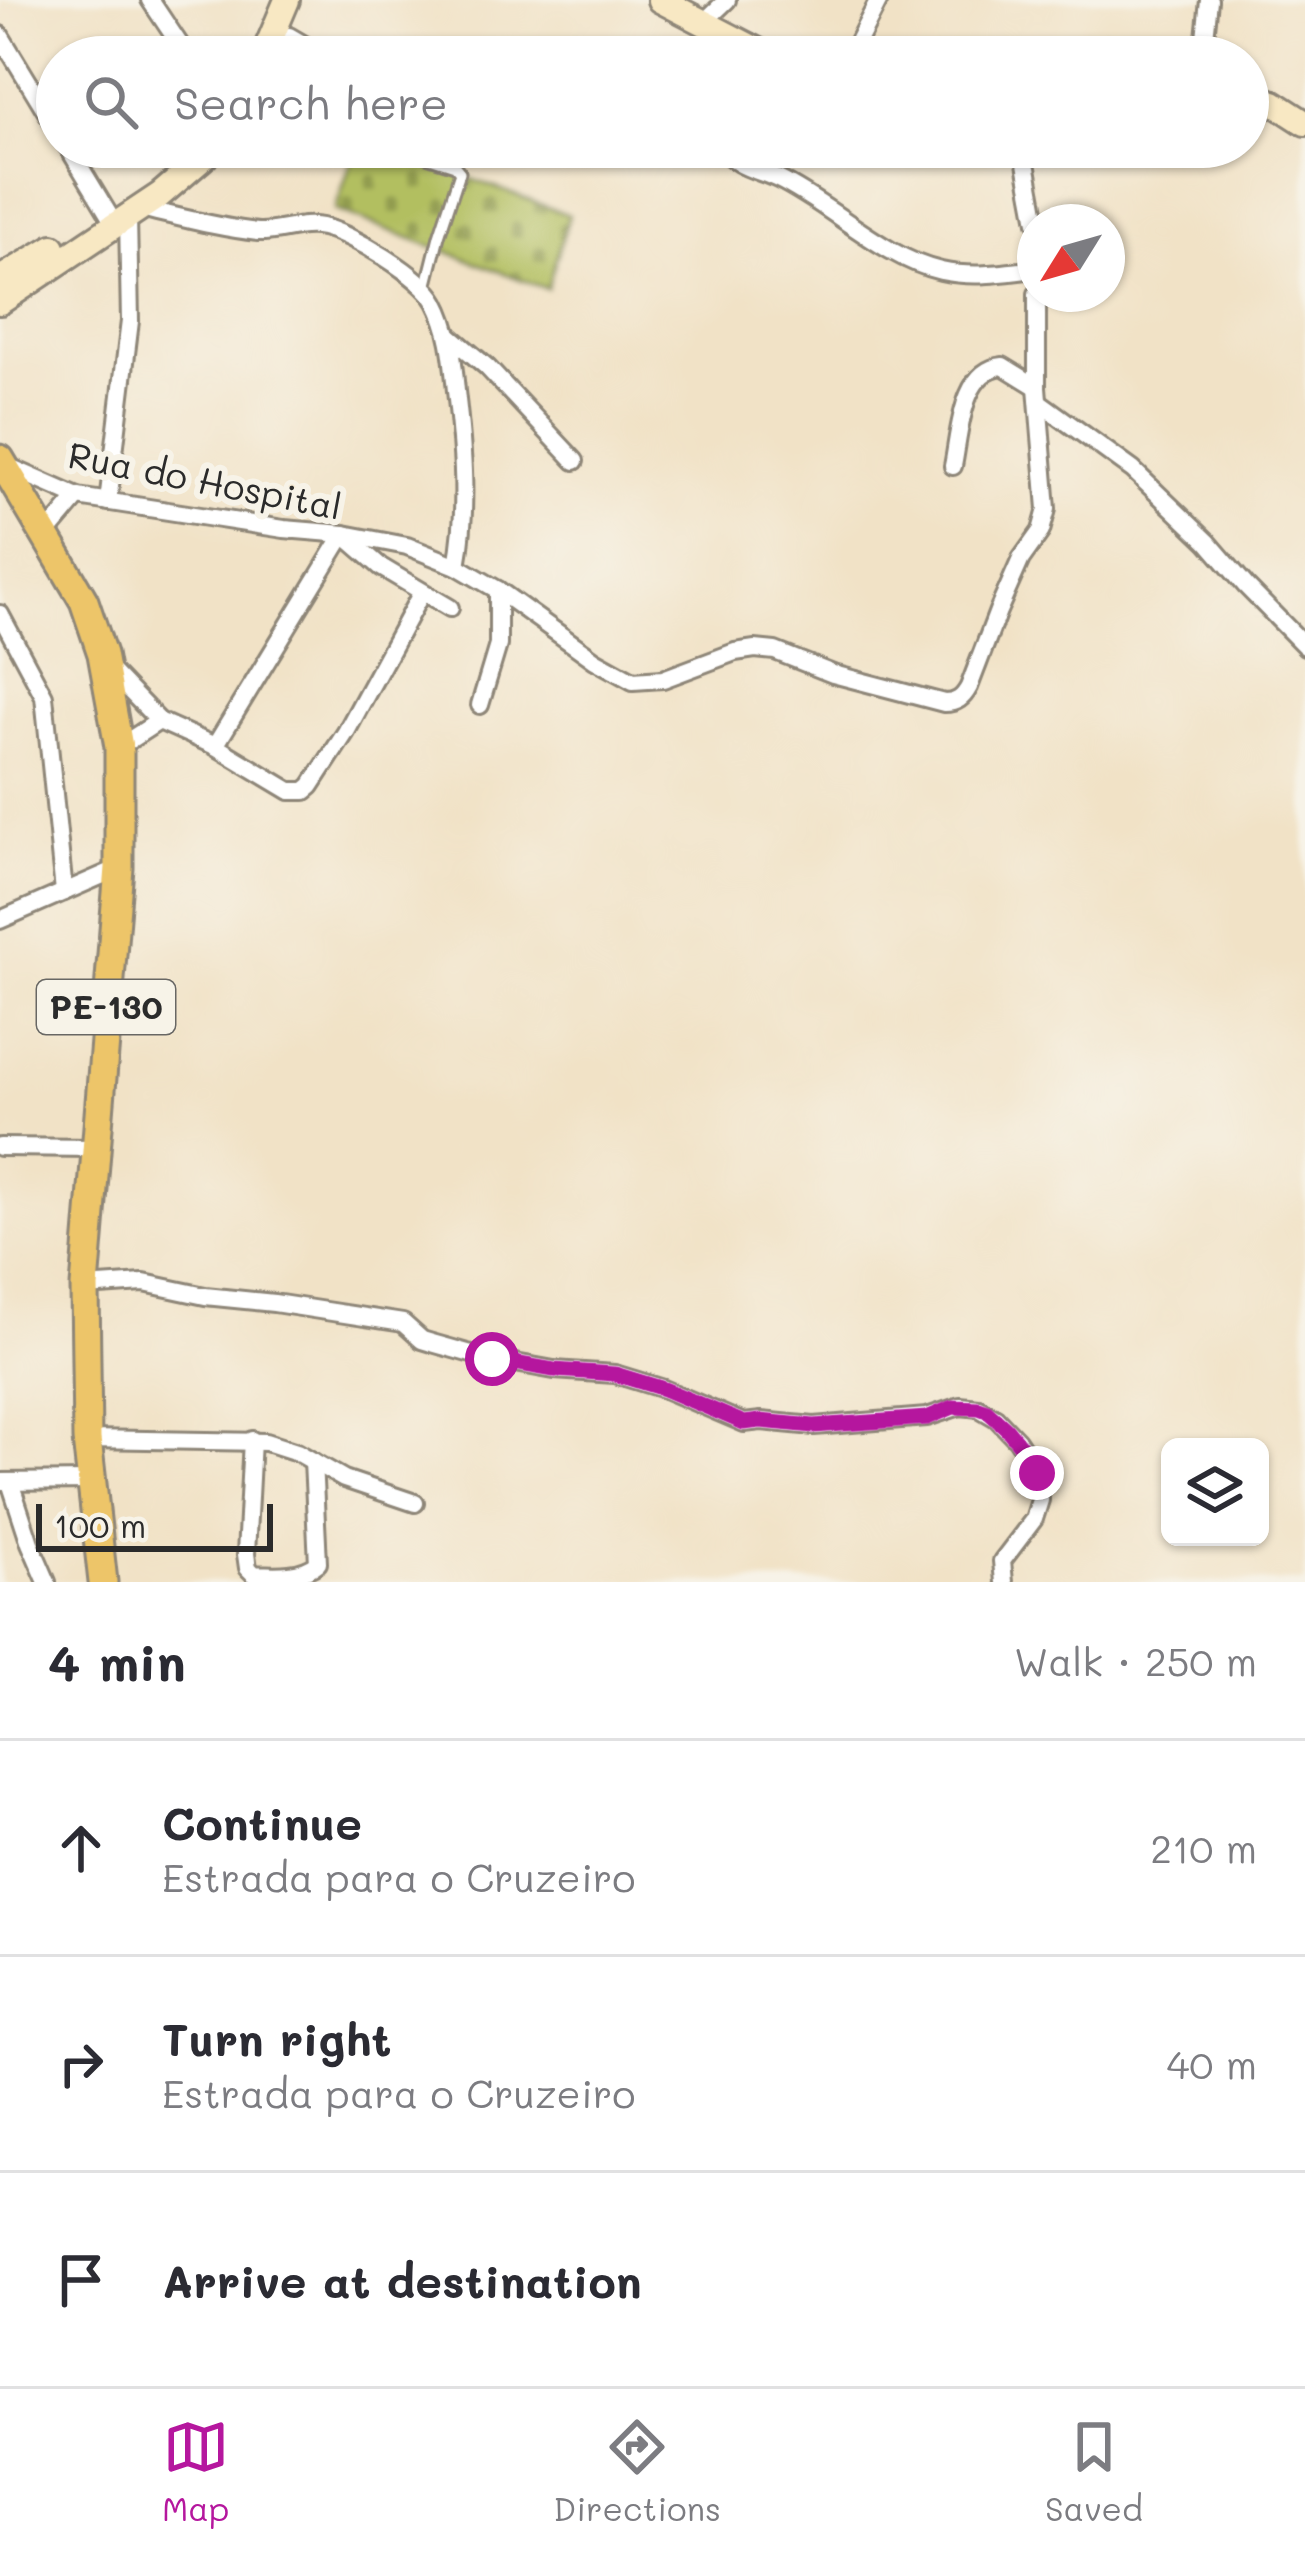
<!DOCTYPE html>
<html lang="en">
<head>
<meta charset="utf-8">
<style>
  body { margin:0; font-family:Mali,sans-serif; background:#f7f7f7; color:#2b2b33 }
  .controls { position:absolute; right:36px; bottom:36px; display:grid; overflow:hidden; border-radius:18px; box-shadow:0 3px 9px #0004 }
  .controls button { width:108px; height:108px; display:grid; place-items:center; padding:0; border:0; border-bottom:3px solid #e1e1e2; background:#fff; color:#2b2b33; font:60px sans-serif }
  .compass { position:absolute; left:1017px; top:204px; width:108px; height:108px; border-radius:50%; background:#fff; box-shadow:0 3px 9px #0004; rotate:233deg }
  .scale { position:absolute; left:36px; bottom:30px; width:237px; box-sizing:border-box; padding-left:12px; border:6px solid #2b2b2b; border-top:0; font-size:33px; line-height:42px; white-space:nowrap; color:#2b2b2b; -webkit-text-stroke:9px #f7f3e8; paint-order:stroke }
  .stop { position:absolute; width:36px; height:36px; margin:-27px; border:9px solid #b5179e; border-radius:50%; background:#fff }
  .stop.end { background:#b5179e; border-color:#fff; box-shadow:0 3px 12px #0008 }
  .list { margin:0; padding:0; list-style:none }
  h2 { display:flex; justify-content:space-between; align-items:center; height:156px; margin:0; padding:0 48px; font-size:51px }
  h2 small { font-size:39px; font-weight:400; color:#7c7c81 }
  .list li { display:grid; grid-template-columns:78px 1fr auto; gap:36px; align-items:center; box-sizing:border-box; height:216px; padding:0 48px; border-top:3px solid #e1e1e2 }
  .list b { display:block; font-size:45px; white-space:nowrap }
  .list p { margin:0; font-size:39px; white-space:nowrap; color:#7c7c81 }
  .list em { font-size:39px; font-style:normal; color:#7c7c81 }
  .icon { flex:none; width:66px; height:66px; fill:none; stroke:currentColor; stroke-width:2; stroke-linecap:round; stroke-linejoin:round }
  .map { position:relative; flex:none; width:1305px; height:1582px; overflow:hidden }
  .search { position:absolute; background:#fff; box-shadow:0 3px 9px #0004; left:36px; right:36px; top:36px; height:132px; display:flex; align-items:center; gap:30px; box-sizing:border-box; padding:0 42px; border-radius:66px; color:#7c7c81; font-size:45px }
  .sheet { height:804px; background:#fff }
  nav { display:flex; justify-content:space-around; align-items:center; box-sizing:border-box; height:168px; border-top:3px solid #e1e1e2; background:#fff; font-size:33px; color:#7c7c81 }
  nav a { display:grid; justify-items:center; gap:6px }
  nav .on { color:#b5179e }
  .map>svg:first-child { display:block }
</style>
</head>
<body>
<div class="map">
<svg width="1305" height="1582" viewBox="0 0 1305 1582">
  <defs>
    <pattern id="cemetery-stones" width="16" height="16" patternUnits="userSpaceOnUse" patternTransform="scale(3)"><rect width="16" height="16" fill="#b2bf61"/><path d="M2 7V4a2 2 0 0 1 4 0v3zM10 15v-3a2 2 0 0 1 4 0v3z" fill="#919b50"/></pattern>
  </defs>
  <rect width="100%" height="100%" fill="#f7f3e8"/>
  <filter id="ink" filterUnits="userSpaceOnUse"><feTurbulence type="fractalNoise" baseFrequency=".00833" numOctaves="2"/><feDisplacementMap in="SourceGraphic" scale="24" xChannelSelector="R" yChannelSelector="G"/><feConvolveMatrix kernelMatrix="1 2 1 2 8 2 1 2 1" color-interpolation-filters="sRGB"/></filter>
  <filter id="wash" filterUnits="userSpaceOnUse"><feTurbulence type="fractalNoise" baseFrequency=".004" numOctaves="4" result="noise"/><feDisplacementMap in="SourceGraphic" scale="48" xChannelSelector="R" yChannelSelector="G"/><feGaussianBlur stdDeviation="2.7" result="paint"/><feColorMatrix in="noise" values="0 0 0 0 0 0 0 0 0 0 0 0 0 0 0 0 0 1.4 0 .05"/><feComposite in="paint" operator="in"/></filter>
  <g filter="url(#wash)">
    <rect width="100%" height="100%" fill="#f1e2c6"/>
    <polygon fill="url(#cemetery-stones)" stroke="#6e7546" stroke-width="3" points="356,147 457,147 450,171 569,215 547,289 335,210"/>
  </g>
  <g filter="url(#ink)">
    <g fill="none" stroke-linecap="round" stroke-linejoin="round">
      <g stroke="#8e8678" stroke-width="15">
        <polyline id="lane" points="395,147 455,166 460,172 439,236 426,288"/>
      </g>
      <g stroke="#8e8678" stroke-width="22">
        <g id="street">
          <polyline points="150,0 188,57"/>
          <polyline points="703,23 727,0"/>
          <polyline points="0,35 57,129"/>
          <polyline points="289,36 325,57"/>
          <polyline points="850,57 879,0"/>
          <polyline points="1203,57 1209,0"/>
          <polyline points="68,147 109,215"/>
          <path d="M723,147C733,167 759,170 778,179C832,205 883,258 941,271C973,278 1004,273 1035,269"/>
          <polyline points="1023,147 1037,222"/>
          <path d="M140,208C179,217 219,228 258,232C280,233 301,222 322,227C351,233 422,276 436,302C451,330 453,361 456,391C463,450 468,507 457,566"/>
          <polyline points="449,335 487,367 575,461"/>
          <polyline points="1039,402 1133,470 1208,542 1246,586 1305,646"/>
          <path d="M5,465L78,497L284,529L344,534L407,546L457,566L498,590L595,660L633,681L663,679L735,652L755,649L775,651L833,674L944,703C957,703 963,698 969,687L998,611L1021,559L1041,531L1047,509L1037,387V294"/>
          <path d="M953,466C960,433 961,370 1003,366L1037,387"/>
          <polyline points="108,502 130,321 128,217"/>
          <polyline points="46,535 78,497"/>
          <polyline points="344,535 381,567 450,608"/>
          <polyline points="0,614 44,696 64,892"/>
          <polyline points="106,666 159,721"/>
          <polyline points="480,705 498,645 498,590"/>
          <polyline points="215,746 344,534"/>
          <polyline points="119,747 159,721 215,746 290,791 305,791 311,786 346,732 422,592"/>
          <polyline points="0,920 119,868"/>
          <polyline points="0,1147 95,1148"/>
          <polyline points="85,1287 144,1283 205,1296 274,1303 403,1323 422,1340 432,1343 482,1357 554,1370 615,1374 664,1389 744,1423 761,1421 814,1426 927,1417 960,1406 979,1408 996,1418 1017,1440 1033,1464 1039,1483 1040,1500 1034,1519 1002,1561 1004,1582"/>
          <polyline points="87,1439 266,1442 297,1452 344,1479 415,1503"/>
          <path d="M252,1440L246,1554L248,1568L254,1574C275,1575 302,1577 318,1563L313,1461"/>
          <polyline points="1,1482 90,1481"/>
          <polyline points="10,1482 30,1543 47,1582"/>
        </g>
      </g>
      <g stroke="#8e8678" stroke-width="30">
        <g id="secondary">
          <polyline points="660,0 770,57"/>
          <polyline points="263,57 287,0"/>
          <polyline points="1248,94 1274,103 1305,123"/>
          <polyline points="0,279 53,247"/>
          <polyline points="0,302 160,195 216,147"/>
        </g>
      </g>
      <g stroke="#8e8678" stroke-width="33">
        <polyline id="primary" points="0,459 84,601 102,654 119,747 119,868 85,1287 87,1439 103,1582"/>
      </g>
      <use href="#lane" stroke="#fff" stroke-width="9"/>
      <use href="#street" stroke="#fff" stroke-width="16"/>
      <use href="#secondary" stroke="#f8e8c3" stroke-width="24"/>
      <use href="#primary" stroke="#edc569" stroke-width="27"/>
    </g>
  </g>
  <g fill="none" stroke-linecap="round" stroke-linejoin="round" filter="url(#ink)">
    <polyline stroke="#b5179e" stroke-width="15" points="492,1359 554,1370 615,1374 664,1389 744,1423 760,1421 814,1426 927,1418 953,1407 979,1408 987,1411 1006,1428 1028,1455 1037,1473"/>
  </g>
  <g text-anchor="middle" stroke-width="12" stroke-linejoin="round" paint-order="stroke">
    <rect fill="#f7f3e8" stroke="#686764" stroke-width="3" x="37" y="980" width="138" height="54" rx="9"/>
    <g font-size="33" font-weight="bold" fill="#2b2b2b">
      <text x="106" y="1019">PE-130</text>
    </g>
    <g font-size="36" fill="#2b2b2b" stroke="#f7f3e8">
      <text transform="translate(205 481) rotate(11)" y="13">Rua do Hospital</text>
    </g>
  </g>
</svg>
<div class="controls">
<button><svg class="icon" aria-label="layers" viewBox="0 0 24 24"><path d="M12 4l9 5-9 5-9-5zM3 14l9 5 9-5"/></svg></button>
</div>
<svg class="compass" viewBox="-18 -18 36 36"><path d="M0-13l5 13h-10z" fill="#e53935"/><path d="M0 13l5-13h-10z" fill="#7c7c81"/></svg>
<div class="scale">100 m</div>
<div class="stop" style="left:492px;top:1359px"></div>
<div class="stop end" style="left:1037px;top:1473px"></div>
<div class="search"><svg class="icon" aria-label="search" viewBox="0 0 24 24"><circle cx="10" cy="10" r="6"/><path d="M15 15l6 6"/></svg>Search here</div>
</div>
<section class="sheet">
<h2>4 min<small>Walk · 250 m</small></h2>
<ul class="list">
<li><svg class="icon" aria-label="ahead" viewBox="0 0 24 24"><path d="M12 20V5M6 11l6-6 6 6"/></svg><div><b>Continue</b><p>Estrada para o Cruzeiro</p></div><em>210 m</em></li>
<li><svg class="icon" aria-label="right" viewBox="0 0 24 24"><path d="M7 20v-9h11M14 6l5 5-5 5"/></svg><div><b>Turn right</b><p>Estrada para o Cruzeiro</p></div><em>40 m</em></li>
<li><svg class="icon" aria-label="arrive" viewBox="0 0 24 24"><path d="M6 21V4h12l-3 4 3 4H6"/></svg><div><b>Arrive at destination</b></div></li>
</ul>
</section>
<nav>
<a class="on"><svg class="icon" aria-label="map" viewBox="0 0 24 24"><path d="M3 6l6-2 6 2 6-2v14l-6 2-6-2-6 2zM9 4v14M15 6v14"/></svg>Map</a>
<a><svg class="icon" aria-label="directions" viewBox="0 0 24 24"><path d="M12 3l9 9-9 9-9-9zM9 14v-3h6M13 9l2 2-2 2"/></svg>Directions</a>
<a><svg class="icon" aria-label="saved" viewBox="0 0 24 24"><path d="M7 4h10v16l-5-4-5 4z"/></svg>Saved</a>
</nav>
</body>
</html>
